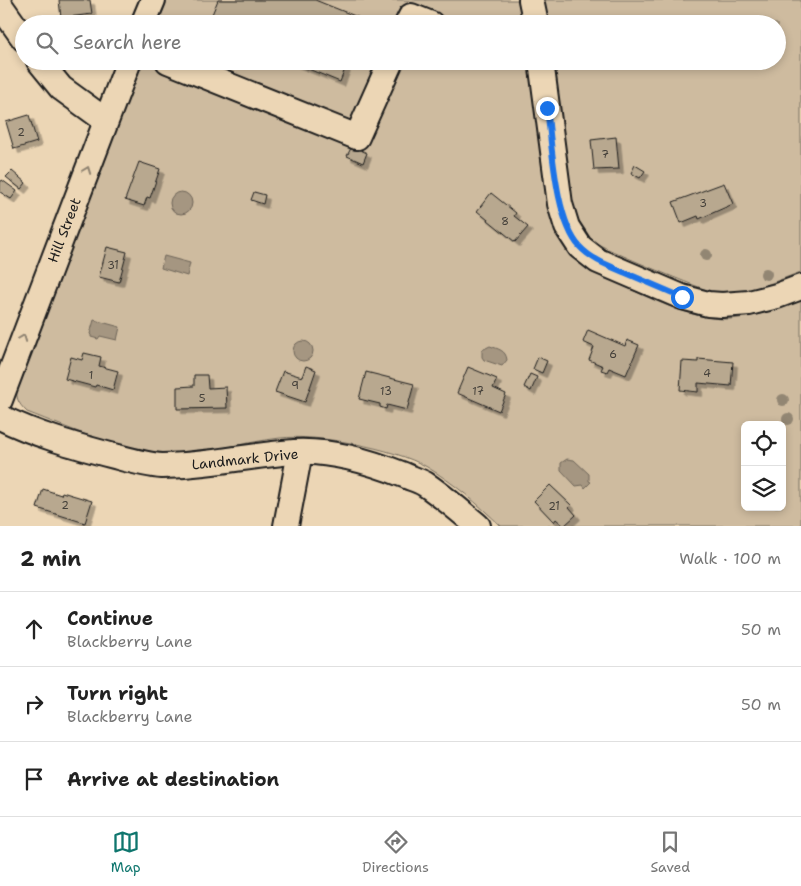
<!DOCTYPE html>
<html lang="en">
<head>
<meta charset="utf-8">
<style>
  body { margin:0; font-family:"Shantell Sans",sans-serif; background:#f6f6f6; color:#222 }
  .controls { position:absolute; right:15px; bottom:15px; display:grid; overflow:hidden; border-radius:8px; box-shadow:0 2px 8px #0003 }
  .controls button { width:45px; height:45px; display:grid; place-items:center; padding:0; border:0; border-bottom:1px solid #e0e0e0; background:#fff; color:#222; font:25px sans-serif }
  .stop { position:absolute; width:15px; height:15px; margin:-11px; border:4px solid #1a73e8; border-radius:50%; background:#fff }
  .stop.end { background:#1a73e8; border-color:#fff; box-shadow:0 1px 5px #0008 }
  .list { margin:0; padding:0; list-style:none }
  h2 { display:flex; justify-content:space-between; align-items:center; height:65px; margin:0; padding:0 20px; font-size:21px }
  h2 small { font-size:16px; font-weight:400; color:#767676 }
  .list li { display:grid; grid-template-columns:32px 1fr auto; gap:15px; align-items:center; box-sizing:border-box; height:75px; padding:0 20px; border-top:1px solid #e0e0e0 }
  .list b { display:block; font-size:19px; white-space:nowrap }
  .list p { margin:0; font-size:16px; white-space:nowrap; color:#767676 }
  .list em { font-size:16px; font-style:normal; color:#767676 }
  .icon { flex:none; width:28px; height:28px; fill:none; stroke:currentColor; stroke-width:2; stroke-linecap:round; stroke-linejoin:round }
  .map { position:relative; flex:none; width:801px; height:526px; overflow:hidden }
  .search { position:absolute; background:#fff; box-shadow:0 2px 8px #0003; left:15px; right:15px; top:15px; height:55px; display:flex; align-items:center; gap:12px; box-sizing:border-box; padding:0 18px; border-radius:28px; color:#767676; font-size:19px }
  .sheet { height:290px; background:#fff }
  nav { display:flex; justify-content:space-around; align-items:center; box-sizing:border-box; height:70px; border-top:1px solid #e0e0e0; background:#fff; font-size:14px; color:#767676 }
  nav a { display:grid; justify-items:center; gap:2px }
  nav .on { color:#0f766e }
  .map>svg:first-child { display:block }
</style>
</head>
<body>
<div class="map">
<svg width="801" height="526" viewBox="0 0 801 526">
  <defs>
    <filter id="shadow"><feDropShadow dx="4.5" dy="4.5" stdDeviation="0" flood-color="#0004"/></filter>
  </defs>
  <rect width="100%" height="100%" fill="#ecd6b5"/>
  <filter id="ink" filterUnits="userSpaceOnUse"><feTurbulence type="fractalNoise" baseFrequency=".02" numOctaves="2"/><feDisplacementMap in="SourceGraphic" scale="10" xChannelSelector="R" yChannelSelector="G"/><feConvolveMatrix kernelMatrix="1 2 1 2 8 2 1 2 1" color-interpolation-filters="sRGB"/></filter>
  <g filter="url(#ink)">
    <g fill="#cebb9f" stroke="#756c5e" fill-rule="evenodd">
      <polygon points="165,0 520,0 527,24 156,24"/>
      <path d="M542,0H801V272C778,280 748,294 724,295C713,295 599,247 591,240C581,229 577,216 572,203L552,61H777V24H546Z"/>
      <path d="M141,61H532L590,269C629,288 687,321 730,319C755,317 778,309 801,301V526H501C478,504 454,483 427,467C394,448 318,434 280,438C245,442 211,453 175,453C124,453 74,430 27,412C17,402 15,397 18,384ZM745,425H782V507H745Z"/>
    </g>
    <g fill="#a59681" stroke="#6e6559">
      <circle cx="181" cy="203" r="11"/>
      <polygon points="164,256 190,263 187,276 161,268"/>
      <polygon points="94,320 120,327 117,340 100,336 98,339 91,337 91,335 90,334"/>
      <circle cx="303" cy="351" r="10"/>
      <path d="M490,346C498,349 506,350 507,360L502,366L484,360L482,357V350Z"/>
      <polygon points="567,459 574,460 589,474 589,481 591,482 585,488 583,485 576,486 561,470 561,463"/>
    </g>
    <g fill="#b8a88f" stroke="#1c1c1c" filter="url(#shadow)">
      <polygon points="59,0 90,0 92,14 61,18"/>
      <polygon points="218,0 315,0 365,20 363,24 208,24"/>
      <polygon points="289,61 348,61 340,82"/>
      <polygon points="29,115 37,142 14,149 6,122"/>
      <polygon points="616,137 619,169 594,170 591,140"/>
      <polygon points="352,146 367,153 363,163 347,156"/>
      <polygon points="139,162 160,169 150,198 147,197 144,206 125,200"/>
      <polygon points="635,165 645,171 640,178 631,173"/>
      <polygon points="12,171 26,183 21,189 6,177"/>
      <polygon points="2,180 17,191 11,199 0,192 0,183"/>
      <polygon points="724,183 733,204 699,219 698,216 681,223 673,202"/>
      <polygon points="254,192 265,195 263,204 251,200"/>
      <polygon points="491,193 516,213 514,216 528,227 515,242 477,211"/>
      <polygon points="107,247 127,252 119,282 99,277"/>
      <polygon points="588,330 625,346 627,340 639,345 626,375 609,368 607,372 601,370 603,366 589,360 594,347 583,342"/>
      <polygon points="84,353 101,357 99,366 118,371 113,390 96,385 95,387 65,379 71,357 82,360"/>
      <polygon points="538,357 547,361 542,373 533,369"/>
      <polygon points="698,359 733,362 731,386 698,383 698,392 680,390 682,361 698,362"/>
      <polygon points="306,366 316,370 305,402 275,392 283,371 302,377"/>
      <polygon points="468,367 497,379 493,388 506,394 499,411 457,393"/>
      <polygon points="366,372 414,384 407,410 387,405 386,409 380,407 380,404 359,399"/>
      <polygon points="530,374 537,377 531,391 524,387"/>
      <polygon points="194,375 207,375 208,388 226,387 227,408 177,409 177,387 194,386"/>
      <polygon points="550,485 571,505 569,507 576,515 564,526 556,519 554,522 534,501"/>
      <polygon points="43,489 61,495 62,492 92,501 85,523 37,508"/>
    </g>
    <g fill="none" stroke-linecap="round" stroke-linejoin="round">
      <g stroke="#1c1c1c" stroke-width="28">
        <g id="minor">
          <polyline points="531,0 536,24"/>
          <polyline points="0,5 24,39"/>
          <polyline points="143,24 153,0"/>
          <polyline points="407,24 411,16 431,24"/>
          <polyline points="39,61 61,88 105,120"/>
          <polyline points="168,61 357,137 391,61"/>
          <polyline points="541,61 560,204 567,227 580,247 598,261 682,297 708,304 722,305 749,303 777,296 801,287"/>
          <polyline points="0,400 129,61"/>
          <path d="M0,417C36,435 76,446 114,456C129,460 146,465 162,466C207,466 249,455 294,452C331,450 369,461 404,475C410,478 418,480 425,484C443,496 461,512 478,526"/>
          <polyline points="286,526 300,452"/>
        </g>
      </g>
      <use href="#minor" stroke="#ecd6b5" stroke-width="24"/>
    </g>
    <g fill="#928673">
      <circle cx="706" cy="255" r="6"/>
      <circle cx="766" cy="274" r="6"/>
      <circle cx="783" cy="400" r="6"/>
      <circle cx="788" cy="419" r="6"/>
    </g>
    <defs><path id="oneway-chevron" d="M-2-3.5L2.5 0L-2 3.5" fill="none" stroke-width="1.6" stroke-linecap="round" stroke-linejoin="round" transform="scale(1.25)"/></defs>
    <g stroke="#8e8270">
      <use href="#oneway-chevron" transform="translate(87 170) rotate(-69)"/>
      <use href="#oneway-chevron" transform="translate(23 338) rotate(-69)"/>
    </g>
  </g>
  <g fill="none" stroke-linecap="round" stroke-linejoin="round" filter="url(#ink)">
    <path stroke="#1a73e8" stroke-width="6" d="M547,108C552,144 555,220 580,247C592,260 610,266 626,273C645,281 663,289 682,297"/>
  </g>
  <g text-anchor="middle" stroke-width="4.5" stroke-linejoin="round" paint-order="stroke">
    <g font-size="11" fill="#433f39">
      <text x="21" y="136">2</text>
      <text x="605" y="158">7</text>
      <text x="703" y="207">3</text>
      <text x="505" y="225">8</text>
      <text x="113" y="269">31</text>
      <text x="613" y="358">6</text>
      <text x="707" y="377">4</text>
      <text x="91" y="379">1</text>
      <text x="295" y="389">9</text>
      <text x="386" y="395">13</text>
      <text x="478" y="395">17</text>
      <text x="202" y="402">5</text>
      <text x="65" y="509">2</text>
      <text x="554" y="510">21</text>
    </g>
    <g font-size="14" fill="#1c1c1c" stroke="#ecd6b5">
      <text transform="translate(64 230) rotate(-69)" y="5">Hill Street</text>
      <text transform="translate(245 459) rotate(-6)" y="5">Landmark Drive</text>
    </g>
  </g>
</svg>
<div class="controls">
<button><svg class="icon" aria-label="locate" viewBox="0 0 24 24"><circle cx="12" cy="12" r="6"/><path d="M12 2v4M12 18v4M2 12h4M18 12h4"/></svg></button>
<button><svg class="icon" aria-label="layers" viewBox="0 0 24 24"><path d="M12 4l9 5-9 5-9-5zM3 14l9 5 9-5"/></svg></button>
</div>
<div class="stop" style="left:682px;top:297px"></div>
<div class="stop end" style="left:547px;top:108px"></div>
<div class="search"><svg class="icon" aria-label="search" viewBox="0 0 24 24"><circle cx="10" cy="10" r="6"/><path d="M15 15l6 6"/></svg>Search here</div>
</div>
<section class="sheet">
<h2>2 min<small>Walk · 100 m</small></h2>
<ul class="list">
<li><svg class="icon" aria-label="ahead" viewBox="0 0 24 24"><path d="M12 20V5M6 11l6-6 6 6"/></svg><div><b>Continue</b><p>Blackberry Lane</p></div><em>50 m</em></li>
<li><svg class="icon" aria-label="right" viewBox="0 0 24 24"><path d="M7 20v-9h11M14 6l5 5-5 5"/></svg><div><b>Turn right</b><p>Blackberry Lane</p></div><em>50 m</em></li>
<li><svg class="icon" aria-label="arrive" viewBox="0 0 24 24"><path d="M6 21V4h12l-3 4 3 4H6"/></svg><div><b>Arrive at destination</b></div></li>
</ul>
</section>
<nav>
<a class="on"><svg class="icon" aria-label="map" viewBox="0 0 24 24"><path d="M3 6l6-2 6 2 6-2v14l-6 2-6-2-6 2zM9 4v14M15 6v14"/></svg>Map</a>
<a><svg class="icon" aria-label="directions" viewBox="0 0 24 24"><path d="M12 3l9 9-9 9-9-9zM9 14v-3h6M13 9l2 2-2 2"/></svg>Directions</a>
<a><svg class="icon" aria-label="saved" viewBox="0 0 24 24"><path d="M7 4h10v16l-5-4-5 4z"/></svg>Saved</a>
</nav>
</body>
</html>
